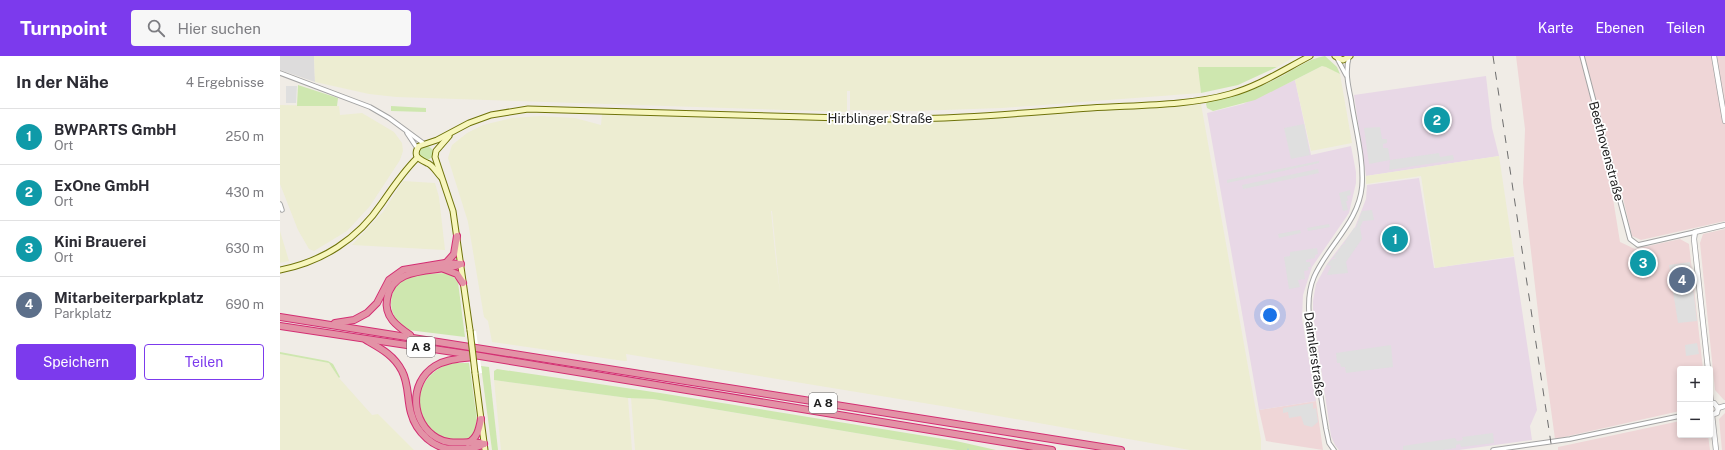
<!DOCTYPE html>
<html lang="de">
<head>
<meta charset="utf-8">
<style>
  body { margin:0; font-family:"Public Sans",sans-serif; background:#f7f7f7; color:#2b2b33 }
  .controls { position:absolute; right:12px; bottom:12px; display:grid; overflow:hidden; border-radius:4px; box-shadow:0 2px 6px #0003 }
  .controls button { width:36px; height:36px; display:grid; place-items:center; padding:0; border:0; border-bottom:1px solid #e1e1e2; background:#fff; color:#2b2b33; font:20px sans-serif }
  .you { position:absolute; left:990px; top:259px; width:14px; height:14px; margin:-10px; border:3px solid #fff; border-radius:50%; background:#1a73e8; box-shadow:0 0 0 6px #1a73e833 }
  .badge { display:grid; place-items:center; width:26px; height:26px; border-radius:50%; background:#7c3aed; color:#fff; font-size:13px; font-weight:700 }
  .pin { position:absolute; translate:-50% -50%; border:2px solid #fff; box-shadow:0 1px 4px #0006 }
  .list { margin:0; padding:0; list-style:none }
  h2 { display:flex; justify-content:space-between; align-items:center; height:52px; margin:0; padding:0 16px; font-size:17px }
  h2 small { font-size:13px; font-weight:400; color:#7c7c81 }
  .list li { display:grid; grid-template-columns:26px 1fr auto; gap:12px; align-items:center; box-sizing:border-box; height:56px; padding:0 16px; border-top:1px solid #e1e1e2 }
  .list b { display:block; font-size:15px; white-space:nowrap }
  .list p { margin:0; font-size:13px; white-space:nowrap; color:#7c7c81 }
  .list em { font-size:13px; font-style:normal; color:#7c7c81 }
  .actions { display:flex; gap:8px; padding:12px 16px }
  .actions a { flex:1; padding:9px 0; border:1px solid #7c3aed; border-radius:4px; text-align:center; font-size:14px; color:#7c3aed }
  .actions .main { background:#7c3aed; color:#fff }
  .icon { flex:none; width:22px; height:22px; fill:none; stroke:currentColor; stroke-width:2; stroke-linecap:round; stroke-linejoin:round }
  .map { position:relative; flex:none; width:1445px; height:394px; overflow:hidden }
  header { display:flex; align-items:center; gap:24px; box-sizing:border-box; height:56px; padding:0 20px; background:#7c3aed; color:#fff }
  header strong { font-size:19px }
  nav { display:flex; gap:22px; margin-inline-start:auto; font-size:14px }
  .search { width:280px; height:36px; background:#f7f7f7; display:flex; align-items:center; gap:10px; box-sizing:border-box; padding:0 14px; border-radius:4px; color:#7c7c81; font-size:15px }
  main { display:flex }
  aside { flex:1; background:#fff }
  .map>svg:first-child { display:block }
</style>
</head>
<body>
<header>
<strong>Turnpoint</strong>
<div class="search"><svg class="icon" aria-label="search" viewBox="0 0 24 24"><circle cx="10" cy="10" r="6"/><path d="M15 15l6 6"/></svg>Hier suchen</div>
<nav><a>Karte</a><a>Ebenen</a><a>Teilen</a></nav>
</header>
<main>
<aside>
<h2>In der Nähe<small>4 Ergebnisse</small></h2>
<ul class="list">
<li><span class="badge" style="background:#0f9aa8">1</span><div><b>BWPARTS GmbH</b><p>Ort</p></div><em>250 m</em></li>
<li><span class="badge" style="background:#0f9aa8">2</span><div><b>ExOne GmbH</b><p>Ort</p></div><em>430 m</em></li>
<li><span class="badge" style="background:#0f9aa8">3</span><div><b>Kini Brauerei</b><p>Ort</p></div><em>630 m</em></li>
<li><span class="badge" style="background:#5c6f8a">4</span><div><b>Mitarbeiterparkplatz</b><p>Parkplatz</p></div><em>690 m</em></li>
</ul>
<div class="actions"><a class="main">Speichern</a><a>Teilen</a></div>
</aside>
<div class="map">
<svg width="1445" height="394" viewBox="0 0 1445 394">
  <rect width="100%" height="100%" fill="#f0ece6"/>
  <polygon fill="#dddcdc" points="0,0 34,0 35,26 0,14"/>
  <g fill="#efd6d7">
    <polygon points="1236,0 1445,0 1445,165 1361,184 1352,180 1338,121 1330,124 1340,186 1355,193 1400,183 1409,188 1423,313 1400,313 1400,355 1275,383 1260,273 1243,127 1245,73"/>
    <polygon points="1445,173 1445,344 1444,344 1435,334 1420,187 1423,178"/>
    <polygon points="1036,345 1043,394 986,385 979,354"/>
    <polygon points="1445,357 1445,394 1442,394 1439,363"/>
    <polygon points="1400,365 1400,379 1428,379 1430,394 1278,394 1278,391"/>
  </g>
  <g fill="#e8d8e6">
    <polygon points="1206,20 1212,72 1219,100 1086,120 1074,39"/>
    <polygon points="1015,24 1031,99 1071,90 1076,116 1076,127 1069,157 1032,211 1023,239 1022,263 1036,345 979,354 927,57 963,48"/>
    <polygon points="1139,122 1154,212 1234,201 1257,354 1250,370 1252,384 1179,394 1059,394 1055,389 1051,380 1033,258 1033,245 1036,228 1047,208 1075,171 1086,143 1087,129"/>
  </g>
  <g fill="#ededd2" fill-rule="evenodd">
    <polygon points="34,0 1016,0 997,11 919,11 921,37 722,52 635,55 570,54 570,35 567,35 567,56 116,41 89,38 35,26"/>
    <polygon points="1042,10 1046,10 1060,18 1072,87 1031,95 1015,24"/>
    <path d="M921,48L981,383V394H910L668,351L346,298L347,305H344L212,286L208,265L204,261L188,166L168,102L172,89L187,77L203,69L232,62L260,60L295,62L321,69L322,58L636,67ZM491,155H492L500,237L495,196Z"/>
    <polygon points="0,49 59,50 60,59 82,57 114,76 122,87 123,95 120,104 90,150 67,175 34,195 29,193 18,174 0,128"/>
    <polygon points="1219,100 1234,200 1155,212 1141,120 1086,128 1086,120"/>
    <polygon points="123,125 155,127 159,141 165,194 72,189 103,156"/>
    <polygon points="0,175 9,205 0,207"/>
    <polygon points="0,298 49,307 59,322 92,359 98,358 134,394 0,394"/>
    <polygon points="214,324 348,342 352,394 221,394"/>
    <polygon points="351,342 373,343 676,394 355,394"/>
  </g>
  <g fill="#cee7af">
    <path d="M1045,0L1057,11L1060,18L1046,11L1042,10L975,44L933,55L927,52L926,48L928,45C952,41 976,33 998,22C1014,14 1027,3 1045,0Z"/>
    <polygon points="918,11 997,11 958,29 921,37"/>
    <polygon points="18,29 58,42 57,50 17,50"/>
    <polygon points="111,50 146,52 146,56 111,55"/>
    <circle cx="146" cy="97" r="7"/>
    <path d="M165,217L171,218L178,226L185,281L128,274C107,263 104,232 128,222C139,217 153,218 165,217Z"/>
    <polygon points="0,296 48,305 53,308 60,321 59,322 49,307 0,298"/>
    <path d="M173,307H189L197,364L196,372L192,383C185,386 181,386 174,385C171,385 165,385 162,384C159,382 155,378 152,376C124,354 142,313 173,307Z"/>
    <polygon points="201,310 209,311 218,394 212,394"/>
    <polygon points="217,313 380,337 676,385 716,394 677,394 373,343 348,342 214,324 214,315"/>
  </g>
  <g fill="#dfdfdf">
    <polygon points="6,30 17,30 16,47 6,47"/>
    <polygon points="1024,68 1030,99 1011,103 1004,72"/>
    <polygon points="1100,71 1102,83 1107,83 1107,87 1103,88 1103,92 1108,92 1110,104 1159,97 1160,101 1173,99 1174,104 1109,114 1110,104 1089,108 1084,72"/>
    <polygon points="1039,105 1039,107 947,127 947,124"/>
    <polygon points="1038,113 1039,117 963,133 962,129"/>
    <polygon points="1070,134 1071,139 1067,140 1068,145 1066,145 1068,154 1063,155 1059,137"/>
    <polygon points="1092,154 1094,164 1083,165 1080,171 1082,183 1066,206 1068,217 1047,219 1051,210 1047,209 1052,203 1055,203 1056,202 1053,202 1063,188 1066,188 1064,187 1074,172 1079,170 1076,171 1082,155"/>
    <polygon points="1049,168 1050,171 1028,175 1027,172"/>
    <polygon points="1020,174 1021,177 999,182 998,178"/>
    <polygon points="1037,192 1038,198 1035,199 1035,202 1026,204 1026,206 1030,206 1031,211 1028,211 1029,214 1024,215 1025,223 1018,224 1020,231 1009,233 1004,201 1010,200 1010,196"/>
    <polygon points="1410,206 1417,265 1398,267 1389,209"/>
    <polygon points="1417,287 1419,298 1406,300 1405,289"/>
    <polygon points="1111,289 1113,311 1066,317 1065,311 1061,311 1060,307 1057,307 1056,297"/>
    <polygon points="1033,347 1033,353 1036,352 1038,366 1032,371 1024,369 1021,360 1009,362 1008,356 1003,357 1003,352"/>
    <polygon points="1213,377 1214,387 1181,391 1180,388 1176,389 1176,392 1162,394 1123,394 1123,390 1175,382 1177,385 1183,384 1182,381"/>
  </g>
  <polygon fill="#fff" points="186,273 196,275 202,317 191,318"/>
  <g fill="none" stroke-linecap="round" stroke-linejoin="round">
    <polyline stroke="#a9d3db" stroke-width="1" points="688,393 688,394"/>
    <g stroke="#a3a3a3" stroke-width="5.5">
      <g id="minor">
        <polyline points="1302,0 1350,183 1358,189 1415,176"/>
        <polyline points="1057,2 1066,19"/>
        <polyline points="0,17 90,51 109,62 143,87"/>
        <polyline points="127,77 137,92"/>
        <polyline points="0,148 2,154"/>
        <path d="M1054,394L1049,387L1046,373C1042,350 1039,328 1036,304C1032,277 1023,247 1034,221C1048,189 1079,166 1082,130C1084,101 1075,72 1071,43C1068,29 1065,15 1069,1"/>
        <polyline points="1213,394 1290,383 1400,360"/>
      </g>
    </g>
    <g stroke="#a3a3a3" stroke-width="6">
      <g id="tertiary">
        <polyline points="1434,0 1445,65"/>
        <polyline points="1428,313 1414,183 1415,176 1445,169"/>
        <polyline points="1430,338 1431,347"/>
        <polyline points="1430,347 1434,347 1438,352"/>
        <polyline points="1438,352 1445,350"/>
        <polyline points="1430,359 1437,357 1438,352"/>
        <polyline points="1432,359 1436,394"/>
      </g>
    </g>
    <g stroke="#6f730a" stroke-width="7">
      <g id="secondary">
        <polyline points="1055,0 1063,4 1070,0"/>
        <polyline points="169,80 156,95 155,101 173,155 190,274"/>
        <path d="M161,121C157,117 152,108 147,107C139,103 132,100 139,90L157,84L189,67L211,59L248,53L599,63C670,64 740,57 811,52C855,49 908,50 950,38C979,30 1003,14 1030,0"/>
        <path d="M0,214C42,206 78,183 102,147C113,131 123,116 137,102"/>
        <polyline points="195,317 205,394"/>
      </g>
    </g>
    <g stroke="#d32e72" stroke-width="8">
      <g id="motorway">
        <polyline points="166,207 174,198 177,180"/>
        <polyline points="164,213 177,218 183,227"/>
        <polyline points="0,261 841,394"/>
        <polyline points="55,267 74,264 87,257 97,247 109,224 123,214 165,207 181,208"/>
        <polyline points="0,270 200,300 772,394"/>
        <path d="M130,279C117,270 104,261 107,243C112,209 155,217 179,209"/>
        <path d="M86,284C100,292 114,299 122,315C129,328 127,343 131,357C136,376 154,394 175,393C185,393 195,393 204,388"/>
        <path d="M193,301C180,303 166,303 155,310C128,327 131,367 157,382C172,391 188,383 204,388"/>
        <path d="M188,387C197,382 199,374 201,363"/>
      </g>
    </g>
    <use href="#minor" stroke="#fff" stroke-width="3.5"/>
    <use href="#tertiary" stroke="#fff" stroke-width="4.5"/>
    <use href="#secondary" stroke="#f7f6bd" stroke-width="5"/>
    <use href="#motorway" stroke="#e392a6" stroke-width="6"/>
    <polyline stroke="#6d6d6d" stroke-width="1" stroke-dasharray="8 8" stroke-linecap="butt" points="1213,0 1272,394"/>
    <g stroke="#6f730a" stroke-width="7" stroke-linecap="butt">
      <polyline id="secondary-bridge" points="190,274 195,317"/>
    </g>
    <use href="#secondary-bridge" stroke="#f7f6bd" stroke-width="5"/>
  </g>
  <g text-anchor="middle" stroke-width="3.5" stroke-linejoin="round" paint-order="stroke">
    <g fill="#fff" stroke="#626262" stroke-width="1">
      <rect x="127" y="281" width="28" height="20" rx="3"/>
      <rect x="529" y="337" width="28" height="20" rx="3"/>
    </g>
    <g font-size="12" font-weight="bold" fill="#1f1f1f">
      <text x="141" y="295">A 8</text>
      <text x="543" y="351">A 8</text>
    </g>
    <g font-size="13" fill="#1f1f1f" stroke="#fff">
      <text x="600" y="67">Hirblinger Straße</text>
      <text transform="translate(1327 95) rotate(75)" y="5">Beethovenstraße</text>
      <text transform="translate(1035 298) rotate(82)" y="5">Daimlerstraße</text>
    </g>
  </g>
</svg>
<div class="controls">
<button>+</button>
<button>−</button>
</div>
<div class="you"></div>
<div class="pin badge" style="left:1115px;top:183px;background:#0f9aa8">1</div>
<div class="pin badge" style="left:1157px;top:64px;background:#0f9aa8">2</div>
<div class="pin badge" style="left:1363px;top:207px;background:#0f9aa8">3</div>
<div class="pin badge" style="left:1402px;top:224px;background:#5c6f8a">4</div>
</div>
</main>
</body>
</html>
